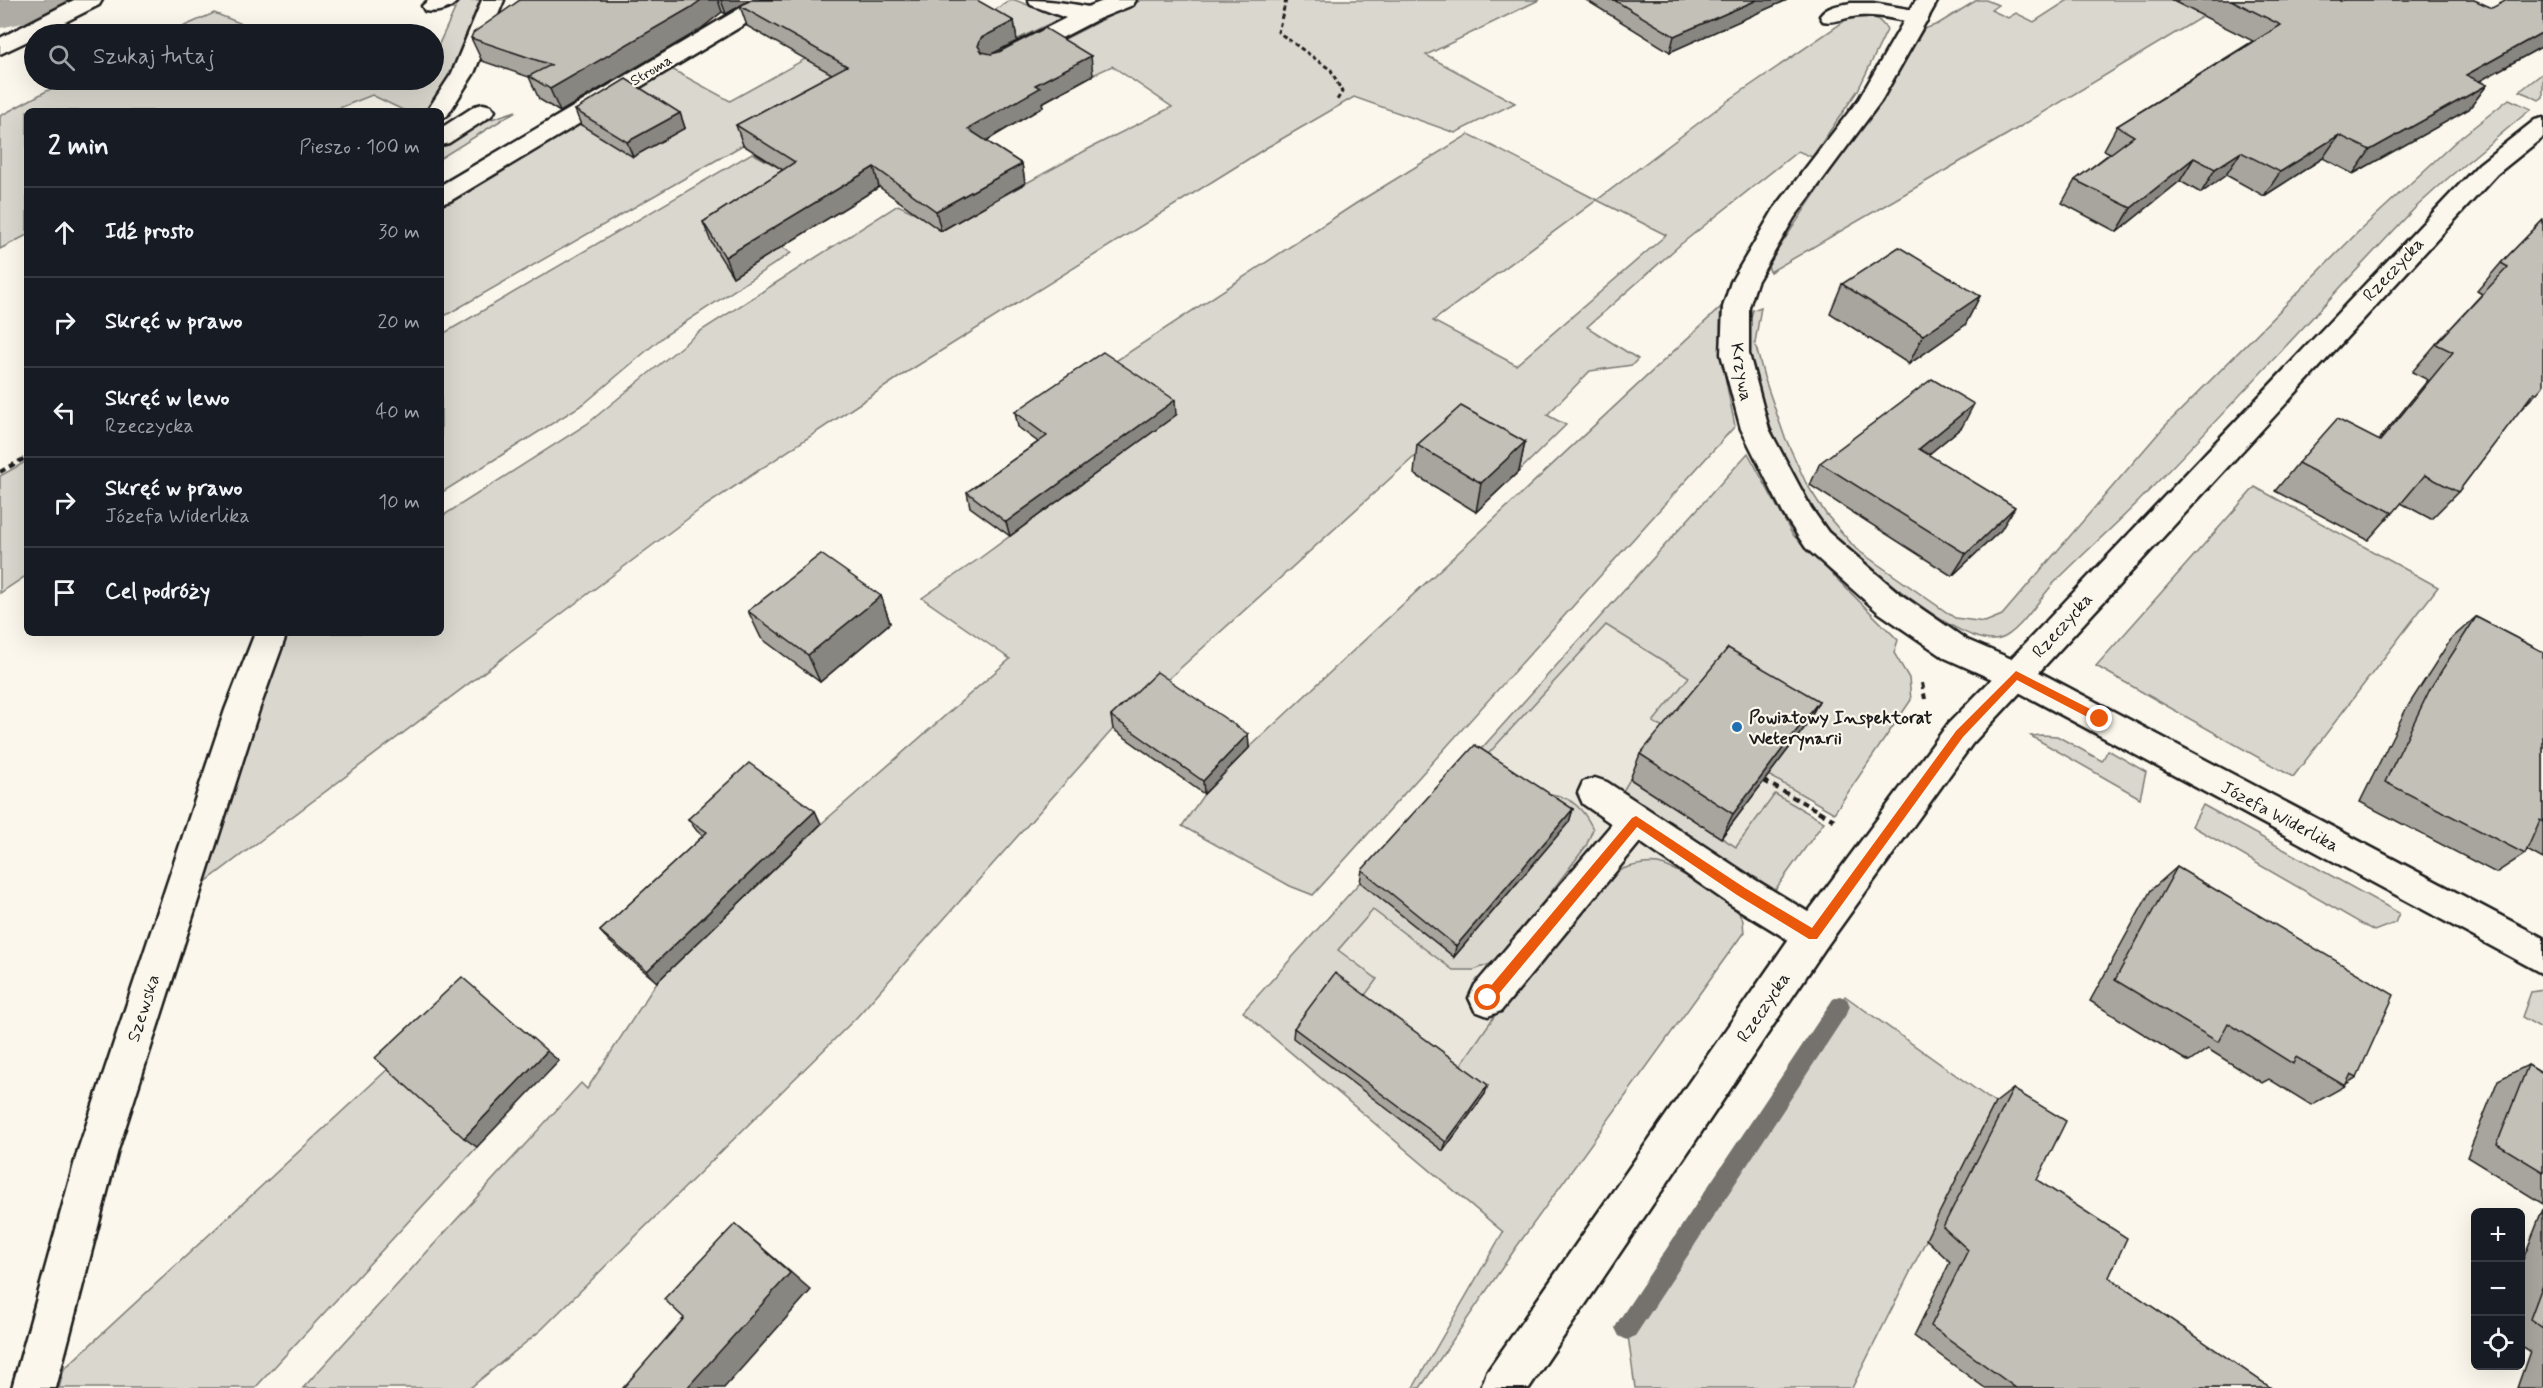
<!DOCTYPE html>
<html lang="pl">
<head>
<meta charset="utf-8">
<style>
  body { margin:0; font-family:Mynerve,sans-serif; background:#20242c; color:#f1f3f6 }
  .controls { position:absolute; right:18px; bottom:18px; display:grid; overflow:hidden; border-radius:9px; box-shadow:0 6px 24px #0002 }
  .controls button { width:54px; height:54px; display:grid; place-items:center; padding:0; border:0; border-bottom:2px solid #363941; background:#171b24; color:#f1f3f6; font:30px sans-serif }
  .stop { position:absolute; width:18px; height:18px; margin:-14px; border:4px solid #ea580c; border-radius:50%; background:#fff }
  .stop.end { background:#ea580c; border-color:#fff; box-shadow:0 2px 6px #0008 }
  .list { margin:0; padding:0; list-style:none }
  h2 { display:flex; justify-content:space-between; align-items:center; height:78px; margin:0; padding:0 24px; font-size:26px }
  h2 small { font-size:20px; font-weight:400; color:#9ea1a6 }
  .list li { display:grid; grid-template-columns:39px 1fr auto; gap:18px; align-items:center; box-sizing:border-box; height:90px; padding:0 24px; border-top:2px solid #363941 }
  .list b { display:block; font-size:22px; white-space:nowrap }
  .list p { margin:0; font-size:20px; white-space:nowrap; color:#9ea1a6 }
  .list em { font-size:20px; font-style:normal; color:#9ea1a6 }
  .icon { flex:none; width:33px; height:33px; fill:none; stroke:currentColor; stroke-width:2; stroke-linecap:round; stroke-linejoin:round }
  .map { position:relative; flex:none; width:2543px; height:1388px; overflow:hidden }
  .search { position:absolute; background:#171b24; box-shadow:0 6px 24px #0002; left:24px; top:24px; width:420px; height:66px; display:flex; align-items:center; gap:15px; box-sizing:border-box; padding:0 21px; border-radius:33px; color:#9ea1a6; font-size:22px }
  .panel { position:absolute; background:#171b24; box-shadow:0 6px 24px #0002; left:24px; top:108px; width:420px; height:528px; border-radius:9px }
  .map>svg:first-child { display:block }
</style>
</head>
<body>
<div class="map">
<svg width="2543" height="1388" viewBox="0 0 2543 1388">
  <rect width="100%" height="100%" fill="#fbf7ec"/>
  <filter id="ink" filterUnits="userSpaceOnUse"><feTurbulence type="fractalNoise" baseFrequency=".0167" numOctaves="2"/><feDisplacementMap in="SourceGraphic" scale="12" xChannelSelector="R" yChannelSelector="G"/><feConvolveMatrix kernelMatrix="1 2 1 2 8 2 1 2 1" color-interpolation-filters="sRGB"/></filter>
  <g filter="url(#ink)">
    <polygon fill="#eae6dc" points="1675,535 1857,726 1503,1232 1243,1012"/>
    <g fill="#dad7ce" stroke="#7b7a75" stroke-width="1.5" fill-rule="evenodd">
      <polygon points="0,0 82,0 34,24 13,13 0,15"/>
      <polygon points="460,0 486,0 457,67 429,111 405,111 372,95 332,111 27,111 27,235 0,249 0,116 67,80 383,80 391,83 395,80 434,80 434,49 438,46 455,9 443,9"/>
      <polygon points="1011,0 1015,0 1061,18 1016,40 979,19"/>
      <polygon points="1141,0 1539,0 1426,55 1515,103 1455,133 1354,97 1266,148 904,374 702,508 200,886 262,699 287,633 441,633 441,517 587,424 699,332 898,205 919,215 941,230 1092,147 1172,107 1112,66 1093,75 1047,48"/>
      <path d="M1977,0H1986L1998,5L1991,10L2008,18L2016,13L2034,22L2068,0H2230L2008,134L1770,272L1768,265C1819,185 1875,110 1924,29L1938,24Z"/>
      <polygon points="214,13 268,34 166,34"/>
      <path d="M1862,15C1875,17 1880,19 1887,30L1858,90L1812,157L1798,151L1681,244L1587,327L1638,359L1632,365L1590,371L1547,415L1566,425L1519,471L1445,429L1113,729L856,1018L541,1330L470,1388H303L581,1083L587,1089L657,982L821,824L1010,659L922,598L980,558L1175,415L1105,368L1355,204L1469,134L1597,200L1726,102L1843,22L1835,18ZM1597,200L1666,235L1516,365L1433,321Z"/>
      <polygon points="855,31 908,56 741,146 441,318 441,204 446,201 668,67 730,101"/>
      <polygon points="2543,73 2543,97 2539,100 2520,91"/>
      <path d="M2509,99L2531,109L2447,179L2415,208C2322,306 2232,406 2137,503C2110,530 2081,556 2054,583C2040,598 2019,633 2000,639C1971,648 1909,597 1886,580C1874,571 1859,562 1848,552C1837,540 1823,525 1815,511C1785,458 1732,373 1753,310L1761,307L1755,343L1764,377L1784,435L1806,483L1826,514L1856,549L1955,618L1985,622L2002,615L2163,428L2357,233L2455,142Z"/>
      <polygon points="516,111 441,158 441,144 470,126"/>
      <polygon points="752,153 787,172 744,221 791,253 664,336 585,403 441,493 441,335"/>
      <path d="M1721,307C1717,348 1727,386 1735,426L1313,895L1290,886L1182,826L1204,794L1249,748Z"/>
      <polygon points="1748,453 1792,534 1898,640 1894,653 1909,678 1911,700 1834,813 1768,775 1804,727 1669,731 1653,722 1689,677 1606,625 1480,763 1473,758"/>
      <polygon points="27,461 27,575 0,593 0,476"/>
      <polygon points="2255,487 2438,587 2293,777 2096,666"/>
      <polygon points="2042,735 2057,736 2102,761 2108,750 2146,772 2140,798 2031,736"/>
      <polygon points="1630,779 1736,847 1775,794 1824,822 1775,890 1765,890 1623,798 1623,791"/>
      <path d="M1551,794C1572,797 1584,810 1593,829L1586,846L1508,949L1490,964L1474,970H1453L1373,910L1338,950L1377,979L1360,1002L1443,1151L1485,1094L1455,1073L1500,1008L1617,871C1630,866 1644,862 1658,864C1674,867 1736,903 1742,918C1744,922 1743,928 1744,932L1515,1249L1420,1388H1413L1503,1232L1243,1012L1360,882L1454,957L1537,795Z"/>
      <polygon points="2203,805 2399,913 2395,923 2374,931 2192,826"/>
      <polygon points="2543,990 2543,1029 2522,1017 2531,992"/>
      <polygon points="1845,996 1995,1103 1852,1388 1635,1388 1627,1328"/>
      <polygon points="389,1068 477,1147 255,1388 59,1388 64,1369"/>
    </g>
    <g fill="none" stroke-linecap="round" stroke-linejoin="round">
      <polygon fill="#74726e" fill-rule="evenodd" points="1840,996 1847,999 1850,1006 1847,1013 1635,1336 1627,1340 1619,1336 1615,1328 1619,1320 1833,999"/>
      <polygon fill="#afaca5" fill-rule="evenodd" points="0,0 71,0 60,15 0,28"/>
      <g stroke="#1c1c1c" stroke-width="5">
        <g id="service">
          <path d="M429,0H458C451,10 436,13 425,11L422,6Z"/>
          <polygon points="754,0 780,0 777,5 450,201 441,204 441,185"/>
          <path d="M1028,0C1052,0 1075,4 1098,9L1101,14L1098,19L1023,58L1015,60L1007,58L1004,53L1007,48L1066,18L1031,5Z"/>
          <path d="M1851,3H1873L1926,12L1929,17L1926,22L1918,24C1899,20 1880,15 1861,16C1847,16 1836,24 1823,21L1820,16C1827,6 1840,5 1851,3Z"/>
          <polygon points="483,104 491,106 495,111 491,116 449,143 441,145 441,128 475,106"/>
          <polygon points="1595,778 1607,782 1754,879 1826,923 1831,935 1826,947 1813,952 1800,947 1728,903 1640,842 1501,1011 1488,1016 1475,1011 1469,998 1475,985 1612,824 1583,804 1578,793 1583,782"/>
        </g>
      </g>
      <g stroke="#1c1c1c" stroke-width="5">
        <g id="minor">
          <polygon points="74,0 102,0 99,5 41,34 34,34 34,38 0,54 0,38"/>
          <polygon points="482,0 504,0 474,73 447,116 441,118 441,111 427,111 452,73"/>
          <polygon points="1106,0 1136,0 1133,5 1098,19 1090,21 1082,19 1079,14 1082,9"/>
          <polygon points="1916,0 1938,0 1881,101 1794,218 1757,282 1749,307 1749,354 1769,429 1811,508 1828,532 1900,594 1967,640 2028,666 2032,675 2028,684 1972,744 1826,947 1529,1388 1481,1388 1487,1372 1800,923 1948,724 1992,679 1945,658 1878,612 1806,548 1784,515 1741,429 1721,354 1723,307 1731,282 1774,209 1859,99"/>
          <polygon points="255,633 287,633 259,710 118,1150 56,1388 12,1388 78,1150 225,710"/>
        </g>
      </g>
      <g stroke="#1c1c1c" stroke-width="5">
        <polygon id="tertiary" points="2543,118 2543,137 2497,174 2039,672 2543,938 2543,974 2004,684 2000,675 2004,666 2479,164 2535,120"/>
      </g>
      <polyline stroke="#1c1c1c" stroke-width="3" stroke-dasharray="4.5 3" stroke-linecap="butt" points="1286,0 1278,32 1331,70 1342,92 1337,100"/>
      <g stroke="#1c1c1c" stroke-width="4" stroke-dasharray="6 4.5" stroke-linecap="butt">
        <polyline points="0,472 27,457"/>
        <polyline points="1922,683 1925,699"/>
        <polyline points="1764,781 1820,812"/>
      </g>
      <polyline stroke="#1c1c1c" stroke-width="4.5" stroke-dasharray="8 5" stroke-linecap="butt" points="1818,811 1834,820"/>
      <use href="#service" fill="#fbf7ec" fill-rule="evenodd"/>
      <use href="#minor" fill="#fbf7ec" fill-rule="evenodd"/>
      <use href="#tertiary" fill="#fbf7ec" fill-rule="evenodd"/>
    </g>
    <g fill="#a8a59e" stroke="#1c1c1c" stroke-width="1.5">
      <polygon points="520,0 750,0 726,14 722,12 698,31 560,112 539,99 529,77 482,61 471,38"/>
      <polygon points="1586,0 1787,0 1670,52"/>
      <polygon points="2171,0 2474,0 2492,8 2543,0 2543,46 2479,81 2487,85 2469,109 2353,174 2323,158 2264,196 2226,175 2201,193 2180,181 2117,232 2062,203 2075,180 2110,153 2104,150 2117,126 2253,41"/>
      <polygon points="740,6 1014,21 1017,41 993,53 1093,75 1042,103 1043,107 986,141 1022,164 1025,183 941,231 879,187 733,277 711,242 703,222 783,170 743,145 736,125 832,74 747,26"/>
      <polygon points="575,110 680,113 685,128 633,157 581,125"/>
      <polygon points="2543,220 2537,393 2518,412 2458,492 2431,519 2401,503 2368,540 2275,491 2298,463 2378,441 2428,380 2412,372 2436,344 2482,294 2477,291 2501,263"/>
      <polygon points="1842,284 1980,296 1965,325 1909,364 1830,313"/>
      <polygon points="1015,412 1176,415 1010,536 970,507 967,492 1038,442 1018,427"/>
      <polygon points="1962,427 1928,455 2001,530 1952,576 1810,485 1820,463"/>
      <polygon points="1525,442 1519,471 1476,512 1414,474 1417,445"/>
      <polygon points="881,596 890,623 820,682 761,638 748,611"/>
      <polygon points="2476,617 2543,652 2543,859 2527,850 2525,854 2496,873 2360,802 2406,709 2451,639"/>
      <polygon points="1819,701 1805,727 1721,838 1630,779 1640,754"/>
      <polygon points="1111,716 1248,734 1249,748 1204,794 1113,729"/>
      <polygon points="1573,809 1569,822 1454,957 1360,882 1362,870"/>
      <polygon points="815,811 821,824 657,982 610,942 600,931 703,836 697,831 688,819"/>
      <polygon points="2177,867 2357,1077 2346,1084 2345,1086 2311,1105 2269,1079 2262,1083 2208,1049 2189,1062 2090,1001 2151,890"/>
      <polygon points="1294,1028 1485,1094 1443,1151 1293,1038"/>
      <polygon points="2528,1065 2543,1074 2543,1204 2467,1157 2498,1080"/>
      <polygon points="2013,1089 2037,1180 2109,1277 2271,1388 1985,1388 1914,1336 1950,1262 1926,1239 1995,1103"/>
      <polygon points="2543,1209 2543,1388 2517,1388 2530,1351 2520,1345 2520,1267"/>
    </g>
    <g fill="#888681" stroke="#1c1c1c" stroke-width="1.5">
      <polygon points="701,0 718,0 722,12 698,31 560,112 550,89"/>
      <polygon points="721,0 750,0 726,14"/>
      <polygon points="1757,0 1787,0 1670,52 1674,36"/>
      <polygon points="1014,21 1017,41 984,58 978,46 981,38"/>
      <polygon points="2543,32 2543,46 2449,98 2466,75"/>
      <polygon points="1091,56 1093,75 1042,103 1043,107 972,149 968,129 1035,85"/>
      <polygon points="2487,85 2469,109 2353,174 2370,150"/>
      <polygon points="680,113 685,128 633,157 627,142"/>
      <polygon points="2339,135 2323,158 2264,196 2280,172"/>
      <polygon points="2241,152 2226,175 2201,193 2215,169"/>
      <polygon points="2194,158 2180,181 2117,232 2131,208"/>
      <polygon points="1022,164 1025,183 941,231 936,211"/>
      <polygon points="874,167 879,187 733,277 725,257"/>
      <polygon points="1980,296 1965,325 1909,364 1923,335"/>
      <polygon points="1175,400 1176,415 1010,536 1006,522"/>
      <polygon points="1974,404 1962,427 1907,472 1919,449"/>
      <polygon points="1525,442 1519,471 1476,512 1481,483"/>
      <polygon points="2015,507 2001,530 1952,576 1966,554"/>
      <polygon points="881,596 890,623 820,682 808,655"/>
      <polygon points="1819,701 1805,727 1721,838 1733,814"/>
      <polygon points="1248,734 1249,748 1204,794 1203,781"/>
      <polygon points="1573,809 1569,822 1454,957 1456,946"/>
      <polygon points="815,811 821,824 657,982 647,971"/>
      <polygon points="547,1051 559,1061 477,1147 464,1138"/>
      <polygon points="1488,1085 1485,1094 1443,1151 1446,1142"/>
      <polygon points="735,1224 811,1290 724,1388 687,1388"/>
    </g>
    <g fill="#c3c0b8" stroke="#1c1c1c" stroke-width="1.5">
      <polygon points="520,0 701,0 690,8 550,89 529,76 551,65 471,38 473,33"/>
      <polygon points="751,0 977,0 1014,21 981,38 978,46 982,52 991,54 999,52 1045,28 1091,56 1035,85 1040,88 968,129 1022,164 936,211 874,167 725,257 703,222 795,162 736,125 847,66 740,6"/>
      <polygon points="1614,0 1757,0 1674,36"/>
      <polygon points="2231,0 2474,0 2492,8 2507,0 2543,0 2543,32 2466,75 2487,85 2370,150 2339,135 2280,172 2241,152 2215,169 2194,158 2131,208 2075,180 2134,136 2117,126 2281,25"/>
      <polygon points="626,79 680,113 627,142 575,110"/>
      <polygon points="2543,220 2543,386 2537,393 2534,392 2458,492 2425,475 2393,513 2298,463 2337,419 2380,441 2453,352 2436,344 2508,267 2501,263"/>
      <polygon points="1899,247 1980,296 1923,335 1842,284"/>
      <polygon points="1103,352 1175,400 1006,522 967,492 1047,436 1015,412"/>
      <polygon points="1932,379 1974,404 1919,449 2015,507 1966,554 1820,463"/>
      <polygon points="1461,406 1525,442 1481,483 1417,445"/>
      <polygon points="821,554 881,596 808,655 748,611"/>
      <polygon points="2476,617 2543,652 2543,822 2540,820 2525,854 2385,782 2431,687"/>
      <polygon points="1728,648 1819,701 1733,814 1640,754"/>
      <polygon points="1157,672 1248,734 1203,781 1111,716"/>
      <polygon points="1475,745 1573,809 1456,946 1362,870"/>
      <polygon points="749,763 815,811 647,971 600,931 707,832 688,819"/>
      <polygon points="2177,867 2394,995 2357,1077 2351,1074 2345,1086 2296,1057 2293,1064 2228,1023 2218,1042 2115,980"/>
      <polygon points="1335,973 1488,1085 1446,1142 1294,1028"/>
      <polygon points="462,977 547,1051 464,1138 375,1058"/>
      <polygon points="2528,1065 2543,1074 2543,1172 2497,1144"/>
      <polygon points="2013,1089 2066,1121 2037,1180 2127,1238 2109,1277 2271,1388 2016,1388 1931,1326 1968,1250 1943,1227"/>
      <polygon points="735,1224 790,1273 687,1388 623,1388 684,1318 664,1299"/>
      <polygon points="2543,1284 2543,1328 2530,1319"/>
    </g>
  </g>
  <polygon fill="#ea580c" points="2016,671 2104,716 2104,722 2097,722 2017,680 1963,737 1817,939 1809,939 1737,895 1637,827 1492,1002 1484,1002 1484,994 1632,818 1636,816 1745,888 1812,928 1956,731"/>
  <circle fill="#1f6fb2" stroke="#fbf7ec" stroke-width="2" cx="1737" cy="727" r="6"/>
  <g text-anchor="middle" stroke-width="4.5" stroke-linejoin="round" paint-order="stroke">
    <g font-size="15" fill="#1c1c1c" stroke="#fbf7ec">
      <text transform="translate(651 70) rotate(-31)" y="5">Stroma</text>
    </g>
    <g font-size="18" fill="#1c1c1c" stroke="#fbf7ec">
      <text transform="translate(2393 269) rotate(-47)" y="6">Rzeczycka</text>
      <text transform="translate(1742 372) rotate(80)" y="6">Krzywa</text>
      <text transform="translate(2062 625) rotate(-48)" y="6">Rzeczycka</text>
      <text transform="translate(2280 816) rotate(28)" y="6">Józefa Widerlika</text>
      <text transform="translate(1763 1007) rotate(-56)" y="6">Rzeczycka</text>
      <text transform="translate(143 1008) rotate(-72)" y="6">Szewska</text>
    </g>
    <g font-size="18" font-weight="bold" fill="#1c1c1c" stroke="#fbf7ec" text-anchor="start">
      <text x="1749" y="723">Powiatowy Inspektorat<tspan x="1749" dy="21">Weterynarii</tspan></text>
    </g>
  </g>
</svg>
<div class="controls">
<button>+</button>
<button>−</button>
<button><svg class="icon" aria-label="locate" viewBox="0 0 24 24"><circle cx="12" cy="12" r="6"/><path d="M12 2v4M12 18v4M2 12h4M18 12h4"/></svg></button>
</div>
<div class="stop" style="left:1488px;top:998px"></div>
<div class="stop end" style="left:2100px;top:719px"></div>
<div class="search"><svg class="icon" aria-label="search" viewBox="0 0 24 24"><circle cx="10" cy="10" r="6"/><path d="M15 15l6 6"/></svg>Szukaj tutaj</div>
<section class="panel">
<h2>2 min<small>Pieszo · 100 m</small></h2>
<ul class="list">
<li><svg class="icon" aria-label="ahead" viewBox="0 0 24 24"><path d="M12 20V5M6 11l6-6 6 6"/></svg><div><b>Idź prosto</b></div><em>30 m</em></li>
<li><svg class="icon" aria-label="right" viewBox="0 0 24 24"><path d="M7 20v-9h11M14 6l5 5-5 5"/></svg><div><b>Skręć w prawo</b></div><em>20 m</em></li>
<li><svg class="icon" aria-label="left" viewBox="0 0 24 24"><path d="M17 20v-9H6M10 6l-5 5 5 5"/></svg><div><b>Skręć w lewo</b><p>Rzeczycka</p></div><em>40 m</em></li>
<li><svg class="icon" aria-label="right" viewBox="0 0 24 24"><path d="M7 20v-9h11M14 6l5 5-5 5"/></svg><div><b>Skręć w prawo</b><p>Józefa Widerlika</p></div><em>10 m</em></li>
<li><svg class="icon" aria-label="arrive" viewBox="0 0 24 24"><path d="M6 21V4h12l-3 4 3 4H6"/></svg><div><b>Cel podróży</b></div></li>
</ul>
</section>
</div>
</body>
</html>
